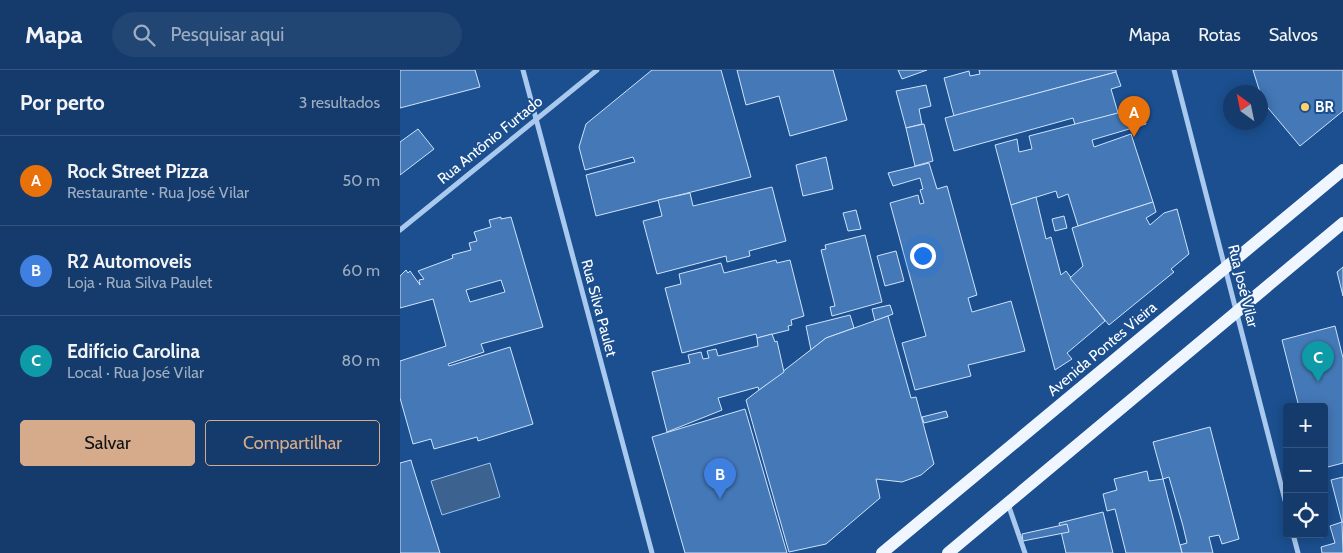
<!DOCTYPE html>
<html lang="pt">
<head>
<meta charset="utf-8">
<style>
  body { margin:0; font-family:Cabin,sans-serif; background:#214673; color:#f1f3f6 }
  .controls { position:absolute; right:15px; bottom:15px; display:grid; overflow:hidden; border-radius:5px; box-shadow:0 2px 12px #0003 }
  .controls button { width:45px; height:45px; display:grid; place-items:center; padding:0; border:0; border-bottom:1px solid #33557e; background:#143b6b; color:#f1f3f6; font:25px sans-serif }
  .compass { position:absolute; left:823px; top:15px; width:45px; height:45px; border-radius:50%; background:#143b6b; box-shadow:0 2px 12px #0003; rotate:327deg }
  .you { position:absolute; left:522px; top:185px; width:18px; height:18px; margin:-12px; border:4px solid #fff; border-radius:50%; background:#1a73e8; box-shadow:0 0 0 8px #1a73e833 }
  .badge { display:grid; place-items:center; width:32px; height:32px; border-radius:50%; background:#d6ab8b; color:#fff; font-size:16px; font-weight:700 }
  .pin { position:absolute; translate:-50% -41px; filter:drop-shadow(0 1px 2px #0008) }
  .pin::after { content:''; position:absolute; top:26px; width:18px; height:15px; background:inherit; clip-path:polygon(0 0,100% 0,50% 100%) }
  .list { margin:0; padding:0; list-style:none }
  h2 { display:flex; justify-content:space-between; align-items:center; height:65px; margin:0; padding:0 20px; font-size:21px }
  h2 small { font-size:16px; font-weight:400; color:#9dadc1 }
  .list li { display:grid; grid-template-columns:32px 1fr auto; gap:15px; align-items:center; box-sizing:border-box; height:90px; padding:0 20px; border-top:1px solid #33557e }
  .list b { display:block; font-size:19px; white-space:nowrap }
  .list p { margin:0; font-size:16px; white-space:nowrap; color:#9dadc1 }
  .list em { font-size:16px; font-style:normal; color:#9dadc1 }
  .actions { display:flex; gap:10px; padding:15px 20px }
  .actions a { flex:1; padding:11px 0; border:1px solid #d6ab8b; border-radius:5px; text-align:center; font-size:18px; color:#d6ab8b }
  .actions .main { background:#d6ab8b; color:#111 }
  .icon { flex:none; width:28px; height:28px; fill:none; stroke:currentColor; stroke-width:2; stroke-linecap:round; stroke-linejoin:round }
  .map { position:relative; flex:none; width:943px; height:483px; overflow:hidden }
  header { display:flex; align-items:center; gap:30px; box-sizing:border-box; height:70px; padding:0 25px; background:#143b6b; border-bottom:1px solid #33557e }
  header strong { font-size:24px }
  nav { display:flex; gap:28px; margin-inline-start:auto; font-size:18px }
  .search { width:350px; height:45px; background:#214673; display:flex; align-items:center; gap:12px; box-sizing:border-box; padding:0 18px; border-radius:28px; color:#9dadc1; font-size:19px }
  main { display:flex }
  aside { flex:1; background:#143b6b }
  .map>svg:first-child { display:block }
</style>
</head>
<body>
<header>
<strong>Mapa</strong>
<div class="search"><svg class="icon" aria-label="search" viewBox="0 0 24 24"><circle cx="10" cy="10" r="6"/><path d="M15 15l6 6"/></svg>Pesquisar aqui</div>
<nav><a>Mapa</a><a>Rotas</a><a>Salvos</a></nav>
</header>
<main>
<aside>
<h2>Por perto<small>3 resultados</small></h2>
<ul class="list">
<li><span class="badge" style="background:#e8710a">A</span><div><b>Rock Street Pizza</b><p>Restaurante · Rua José Vilar</p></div><em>50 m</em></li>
<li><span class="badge" style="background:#3f7fe0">B</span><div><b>R2 Automoveis</b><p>Loja · Rua Silva Paulet</p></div><em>60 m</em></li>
<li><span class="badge" style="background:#0f9aa8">C</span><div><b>Edifício Carolina</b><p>Local · Rua José Vilar</p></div><em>80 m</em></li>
</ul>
<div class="actions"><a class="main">Salvar</a><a>Compartilhar</a></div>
</aside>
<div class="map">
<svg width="943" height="483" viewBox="0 0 943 483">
  <rect width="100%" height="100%" fill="#1b4f8f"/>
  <polygon fill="#3c6290" stroke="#9cc4f0" points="90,393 100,427 42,445 31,411"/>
  <g fill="#4478b7" stroke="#cfe3fa" fill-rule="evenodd">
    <polygon points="0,0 75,0 80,17 0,38"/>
    <polygon points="252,0 321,0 351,107 196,146 186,105 235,92 233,87 185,100 179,77 186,54"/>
    <polygon points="337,0 433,0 447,50 390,66 379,26 346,35"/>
    <polygon points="498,0 527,0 502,9"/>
    <polygon points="579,0 716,0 716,2 554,46 544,8 569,1 570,6 580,4"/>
    <polygon points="853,0 943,0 943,41 900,76 863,32"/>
    <polygon points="716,2 721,16 711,19 718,43 675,55 673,48 554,81 545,48"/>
    <polygon points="526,15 531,36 519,39 522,54 506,58 496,21"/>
    <polygon points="741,37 746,54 692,70 694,77 731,64 753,132 678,156 668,124 658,128 656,121 611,135 595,75 617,69 619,82 632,79 629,66"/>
    <polygon points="524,54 533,91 515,96 506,58"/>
    <polygon points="18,59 34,79 0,105 0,72"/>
    <polygon points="426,87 433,119 403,126 396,95"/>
    <polygon points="529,93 537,119 547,116 577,225 568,228 572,242 611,231 625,281 568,295 571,306 515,320 502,273 526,266 490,133 518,125 520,134 524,133 520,120 523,119 520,108 493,116 488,103"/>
    <polygon points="372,117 386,171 349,181 350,186 327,192 326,186 257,204 243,151 262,146 258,130 290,123 293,136"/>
    <polygon points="636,127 646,169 651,167 661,205 666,201 705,251 667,283 672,289 655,300 611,135"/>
    <polygon points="753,132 756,142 746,148 750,155 764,143 777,139 789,184 771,199 774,202 709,255 670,208 683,196 672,158"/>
    <polygon points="456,140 461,159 448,161 443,143"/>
    <polygon points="664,146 667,158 655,161 652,149"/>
    <path d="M101,147V149L111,147L143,257L81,274L84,282L48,294L49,296L110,277L133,354L78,371L77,367L34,379L31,369L13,374L0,328V291L46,276L33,229L0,238V206L6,200L8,203L10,201L20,215L19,210L24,209L18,201L53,188L52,185L71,180L69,173L77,171L74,162L91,157L89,150ZM101,210L105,222L70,232L66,220Z"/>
    <polygon points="465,165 482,232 432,246 430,237 435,236 421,180 426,179 425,175"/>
    <polygon points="496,181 504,211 485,216 477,186"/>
    <polygon points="376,190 377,193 390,190 404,246 391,250 392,255 388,256 389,260 357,268 356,264 282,283 265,218 281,214 279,204 321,193 324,203"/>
    <polygon points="943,197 943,226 937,202"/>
    <polygon points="490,235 493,244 475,251 472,239"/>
    <polygon points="450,245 454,258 426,268 411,280 406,256"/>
    <polygon points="488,246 511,328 516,327 534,394 521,405 502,412 476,409 480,428 426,474 389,482 346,330 426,268"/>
    <polygon points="935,256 943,288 943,393 924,398 924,337 899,337 882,270"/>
    <polygon points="372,264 375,272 377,271 384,302 359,320 358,317 318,328 322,340 267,362 252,302 290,293 288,285 301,282 303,289 309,288 307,281 316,279 318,286 358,276 357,268"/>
    <polygon points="345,339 387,483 285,483 252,367"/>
    <polygon points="546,341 548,347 524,353 522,347"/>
    <polygon points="810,357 839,469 822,474 819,465 809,467 813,483 782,483 780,475 787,473 783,456 769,407 763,409 753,372"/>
    <polygon points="11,390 12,394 40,483 0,483 0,393"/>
    <polygon points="747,401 749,411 763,409 782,483 726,483 715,439 707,441 703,424 717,420 714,409"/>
    <polygon points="943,407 943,452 942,452 931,410"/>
    <polygon points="703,442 713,483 666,483 659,453"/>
    <polygon points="942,452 943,483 922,483 921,477 935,473 930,456"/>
    <polygon points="667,454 669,462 623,471 622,464"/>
  </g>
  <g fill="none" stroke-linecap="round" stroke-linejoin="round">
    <g stroke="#a9c9ee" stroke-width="5">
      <polyline points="123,0 252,483"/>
      <polyline points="774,0 887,438"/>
      <polyline points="0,160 197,0"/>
      <polyline points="608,434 625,483"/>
      <polyline points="893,464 898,483"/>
    </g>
    <g stroke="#f0f6ff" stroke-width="12">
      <polyline points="482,483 943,100"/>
      <polyline points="548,483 943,153"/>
    </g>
  </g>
  <circle fill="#ffd166" stroke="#1b4f8f" stroke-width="2" cx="905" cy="37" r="5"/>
  <g text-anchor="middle" stroke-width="4" stroke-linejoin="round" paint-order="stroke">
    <g font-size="15" font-weight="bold" fill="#fff" stroke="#1b4f8f" text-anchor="start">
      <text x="915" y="42">BR</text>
    </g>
    <g font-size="15" fill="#fff" stroke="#1b4f8f">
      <text transform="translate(90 70) rotate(-39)" y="5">Rua Antônio Furtado</text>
      <text transform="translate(843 216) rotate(76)" y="5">Rua José Vilar</text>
      <text transform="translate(199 238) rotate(75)" y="5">Rua Silva Paulet</text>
      <text transform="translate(702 279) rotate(-40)" y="5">Avenida Pontes Vieira</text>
    </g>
  </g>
</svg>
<div class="controls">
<button>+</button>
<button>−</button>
<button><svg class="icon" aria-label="locate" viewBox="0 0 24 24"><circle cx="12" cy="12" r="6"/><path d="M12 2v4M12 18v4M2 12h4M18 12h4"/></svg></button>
</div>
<svg class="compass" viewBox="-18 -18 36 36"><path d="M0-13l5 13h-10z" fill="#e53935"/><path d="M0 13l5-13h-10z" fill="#9dadc1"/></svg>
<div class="you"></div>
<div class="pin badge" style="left:734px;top:67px;background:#e8710a">A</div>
<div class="pin badge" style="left:320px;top:429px;background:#3f7fe0">B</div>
<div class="pin badge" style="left:918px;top:312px;background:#0f9aa8">C</div>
</div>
</main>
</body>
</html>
